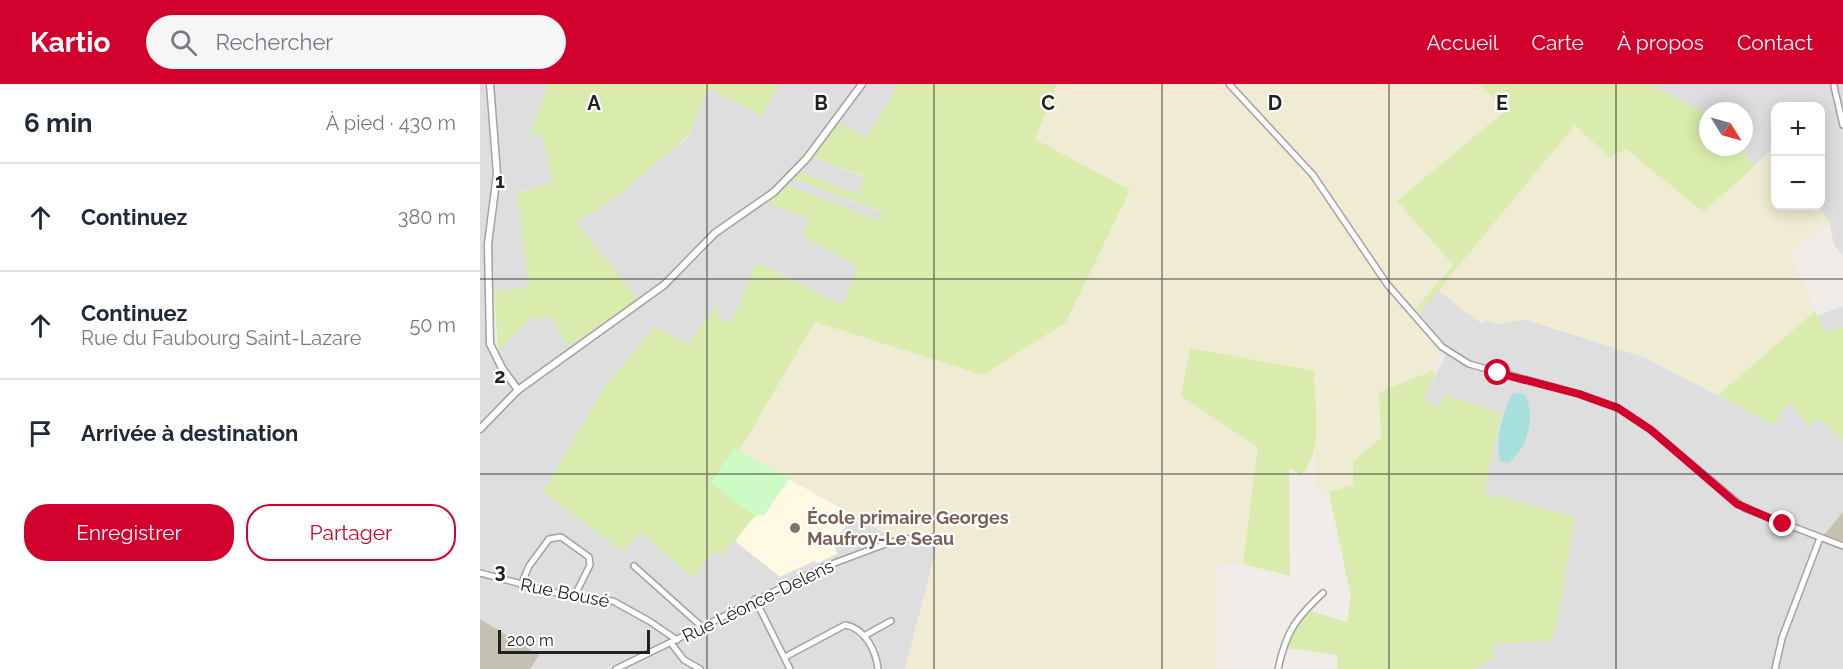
<!DOCTYPE html>
<html lang="fr">
<head>
<meta charset="utf-8">
<style>
  body { margin:0; font-family:Raleway,sans-serif; background:#f6f6f7; color:#1f2937 }
  .controls { position:absolute; right:18px; top:18px; display:grid; overflow:hidden; border-radius:12px; box-shadow:0 3px 15px #0003 }
  .controls button { width:54px; height:54px; display:grid; place-items:center; padding:0; border:0; border-bottom:2px solid #e0e1e3; background:#fff; color:#1f2937; font:30px sans-serif }
  .compass { position:absolute; left:1219px; top:18px; width:54px; height:54px; border-radius:50%; background:#fff; box-shadow:0 3px 15px #0003; rotate:127deg }
  .scale { position:absolute; left:18px; bottom:15px; width:152px; box-sizing:border-box; padding-left:6px; border:3px solid #212121; border-top:0; font-size:16px; line-height:21px; white-space:nowrap; color:#212121; -webkit-text-stroke:4px #fff; paint-order:stroke }
  .stop { position:absolute; width:18px; height:18px; margin:-14px; border:4px solid #d2002c; border-radius:50%; background:#fff }
  .stop.end { background:#d2002c; border-color:#fff; box-shadow:0 2px 6px #0008 }
  .list { margin:0; padding:0; list-style:none }
  h2 { display:flex; justify-content:space-between; align-items:center; height:78px; margin:0; padding:0 24px; font-size:26px }
  h2 small { font-size:20px; font-weight:400; color:#747a83 }
  .list li { display:grid; grid-template-columns:39px 1fr auto; gap:18px; align-items:center; box-sizing:border-box; height:108px; padding:0 24px; border-top:2px solid #e0e1e3 }
  .list b { display:block; font-size:22px; white-space:nowrap }
  .list p { margin:0; font-size:20px; white-space:nowrap; color:#747a83 }
  .list em { font-size:20px; font-style:normal; color:#747a83 }
  .actions { display:flex; gap:12px; padding:18px 24px }
  .actions a { flex:1; padding:14px 0; border:2px solid #d2002c; border-radius:24px; text-align:center; font-size:21px; color:#d2002c }
  .actions .main { background:#d2002c; color:#fff }
  .icon { flex:none; width:33px; height:33px; fill:none; stroke:currentColor; stroke-width:2; stroke-linecap:round; stroke-linejoin:round }
  .map { position:relative; flex:none; width:1363px; height:585px; overflow:hidden }
  header { display:flex; align-items:center; gap:36px; box-sizing:border-box; height:84px; padding:0 30px; background:#d2002c; color:#fff }
  header strong { font-size:28px }
  nav { display:flex; gap:33px; margin-inline-start:auto; font-size:21px }
  .search { width:420px; height:54px; background:#f6f6f7; display:flex; align-items:center; gap:15px; box-sizing:border-box; padding:0 21px; border-radius:33px; color:#747a83; font-size:22px }
  main { display:flex }
  aside { flex:1; background:#fff }
  .map>svg:first-child { display:block }
</style>
</head>
<body>
<header>
<strong>Kartio</strong>
<div class="search"><svg class="icon" aria-label="search" viewBox="0 0 24 24"><circle cx="10" cy="10" r="6"/><path d="M15 15l6 6"/></svg>Rechercher</div>
<nav><a>Accueil</a><a>Carte</a><a>À propos</a><a>Contact</a></nav>
</header>
<main>
<aside>
<h2>6 min<small>À pied · 430 m</small></h2>
<ul class="list">
<li><svg class="icon" aria-label="ahead" viewBox="0 0 24 24"><path d="M12 20V5M6 11l6-6 6 6"/></svg><div><b>Continuez</b></div><em>380 m</em></li>
<li><svg class="icon" aria-label="ahead" viewBox="0 0 24 24"><path d="M12 20V5M6 11l6-6 6 6"/></svg><div><b>Continuez</b><p>Rue du Faubourg Saint-Lazare</p></div><em>50 m</em></li>
<li><svg class="icon" aria-label="arrive" viewBox="0 0 24 24"><path d="M6 21V4h12l-3 4 3 4H6"/></svg><div><b>Arrivée à destination</b></div></li>
</ul>
<div class="actions"><a class="main">Enregistrer</a><a>Partager</a></div>
</aside>
<div class="map">
<svg width="1363" height="585" viewBox="0 0 1363 585">
  <rect width="100%" height="100%" fill="#f1ece7"/>
  <g fill="#dfdede">
    <polygon points="0,0 65,0 67,5 49,52 62,49 73,98 37,109 49,203 14,207 15,260 18,266 51,234 72,234 88,262 157,215 96,139 136,113 208,53 228,4 281,32 300,0 419,0 387,53 332,73 384,93 378,112 319,88 313,94 403,129 400,138 307,101 287,119 330,135 323,152 378,183 362,221 277,178 251,239 238,234 238,219 209,261 175,243 145,468 159,448 235,466 242,472 254,364 412,453 460,451 425,585 0,585"/>
    <polygon points="1170,0 1363,0 1363,172 1354,161 1350,140 1339,122 1340,22 1296,22 1295,63 1274,83 1262,63 1264,27 1228,27 1228,31"/>
    <polygon points="958,206 1001,239 1005,236 1020,240 1044,235 1166,274 1294,341 1308,318 1340,334 1363,357 1363,585 998,585 997,582 1012,560 1004,410 1021,329 958,323 942,316 967,269 938,231"/>
    <polygon points="1363,222 1363,243 1344,247 1337,232"/>
  </g>
  <polygon fill="#fff9e3" points="309,395 374,431 354,458 357,470 338,479 334,477 300,493 255,457 276,430 284,431"/>
  <g fill="#c6c2b2">
    <polygon points="1363,428 1363,458 1344,451"/>
    <polygon points="0,535 59,571 50,585 0,585"/>
  </g>
  <g fill="#f0ecd3">
    <polygon points="577,0 745,0 748,2 750,0 1000,0 1025,27 917,117 973,181 931,231 962,268 952,287 899,308 901,354 873,377 874,402 849,408 835,404 834,287 710,264 701,312 778,362 763,480 737,478 736,585 425,585 460,451 412,453 259,367 335,238 503,291 555,55"/>
    <polygon points="1095,41 1130,74 1146,65 1223,128 1295,63 1296,122 1339,122 1350,140 1310,167 1335,227 1238,311 1166,274 1044,235 1020,240 1005,236 1001,239 958,206"/>
  </g>
  <g fill="#d9ecad">
    <polygon points="65,0 300,0 282,32 228,4 208,52 136,113 96,139 158,215 88,262 72,234 51,234 18,266 14,207 49,203 37,109 73,98 62,49 49,52 67,5"/>
    <polygon points="419,0 577,0 555,55 650,106 586,238 503,291 335,238 259,367 254,364 231,399 275,432 242,472 235,467 213,493 160,448 145,468 63,408 124,304 175,243 209,260 238,218 238,234 251,239 277,178 362,221 378,183 322,152 330,135 287,119 307,101 400,137 402,128 312,94 319,88 378,111 384,92 331,73 360,39 387,53"/>
    <polygon points="1000,0 1170,0 1228,31 1228,63 1262,63 1274,83 1223,128 1146,65 1130,74 1095,41 938,231 934,227 973,181 917,117 1025,27"/>
    <polygon points="1335,227 1344,247 1363,243 1363,357 1340,334 1329,342 1308,318 1294,341 1238,311"/>
    <path d="M710,264L834,287C834,319 845,367 821,391L809,384L810,492L763,480L778,363L701,312Z"/>
    <polygon points="952,287 955,289 943,316 958,323 966,311 1021,329 1004,409 1095,433 1079,527 1072,557 1012,560 1015,575 997,582 998,585 857,585 857,571 806,564 814,545 830,527 867,538 871,513 849,408 873,401 873,377 901,354 899,308"/>
  </g>
  <polygon fill="#ccfbc5" points="254,364 309,395 283,431 275,432 231,399"/>
  <path fill="#a7dfdf" d="M1038,309L1045,311C1056,333 1048,364 1028,379L1020,377C1015,358 1023,327 1032,310Z"/>
  <g fill="none" stroke-linecap="round" stroke-linejoin="round">
    <g stroke="#a2a2a2" stroke-width="8">
      <g id="minor">
        <polyline points="749,0 833,91 907,200 962,263 989,280 1099,310 1138,324 1171,346 1264,424 1363,462"/>
        <polyline points="1354,2 1363,41"/>
        <polyline points="154,482 221,542"/>
        <polyline points="0,489 96,514 133,517 169,537 197,556"/>
        <polyline points="41,501 49,482 69,455 81,453 109,473 110,481 94,513"/>
        <polyline points="275,515 310,585"/>
        <polyline points="384,552 411,537"/>
        <polyline points="191,559 204,576 220,585"/>
        <path d="M305,573L365,541C385,544 396,567 398,585"/>
        <polyline points="136,585 344,483 408,459 425,455 458,453"/>
        <path d="M798,585C806,548 815,535 843,509"/>
        <polyline points="1295,585 1302,554 1340,454"/>
      </g>
    </g>
    <g stroke="#a2a2a2" stroke-width="9">
      <g id="tertiary">
        <polyline points="10,0 17,90 8,160 10,260 22,284 38,306"/>
        <polyline points="0,345 38,306 184,201 235,149 294,108 327,74 382,0"/>
      </g>
    </g>
    <use href="#minor" stroke="#fff" stroke-width="5"/>
    <use href="#tertiary" stroke="#fff" stroke-width="6"/>
  </g>
  <g fill="none" stroke-linecap="round" stroke-linejoin="round">
    <polyline stroke="#d2002c" stroke-width="8" points="1018,289 1099,310 1138,324 1171,346 1257,420 1303,440"/>
  </g>
  <path fill="none" stroke="#212121" stroke-width="1.5" stroke-opacity="0.55" d="M227,0V585M454,0V585M682,0V585M909,0V585M1136,0V585M0,195H1363M0,390H1363"/>
  <circle fill="#8d6e63" stroke="#fff" stroke-width="2" cx="315" cy="444" r="6"/>
  <g text-anchor="middle" stroke-width="4.5" stroke-linejoin="round" paint-order="stroke">
    <g font-size="18" font-weight="bold" fill="#785e54" stroke="#fff" text-anchor="start">
      <text x="327" y="440">École primaire Georges<tspan x="327" dy="21">Maufroy-Le Seau</tspan></text>
    </g>
    <g font-size="18" fill="#212121" stroke="#fff">
      <text transform="translate(85 509) rotate(11)" y="6">Rue Bousé</text>
      <text transform="translate(278 517) rotate(-26)" y="6">Rue Léonce-Delens</text>
    </g>
  </g>
  <g font-size="20" text-anchor="middle" font-weight="bold" fill="#212121" stroke="#fff" stroke-width="4.5" stroke-linejoin="round" paint-order="stroke">
    <text x="114" y="26">A</text>
    <text x="341" y="26">B</text>
    <text x="568" y="26">C</text>
    <text x="795" y="26">D</text>
    <text x="1022" y="26">E</text>
    <text x="20" y="104">1</text>
    <text x="20" y="299">2</text>
    <text x="20" y="494">3</text>
  </g>
</svg>
<div class="controls">
<button>+</button>
<button>−</button>
</div>
<svg class="compass" viewBox="-18 -18 36 36"><path d="M0-13l5 13h-10z" fill="#e53935"/><path d="M0 13l5-13h-10z" fill="#747a83"/></svg>
<div class="scale">200 m</div>
<div class="stop" style="left:1018px;top:289px"></div>
<div class="stop end" style="left:1303px;top:440px"></div>
</div>
</main>
</body>
</html>
